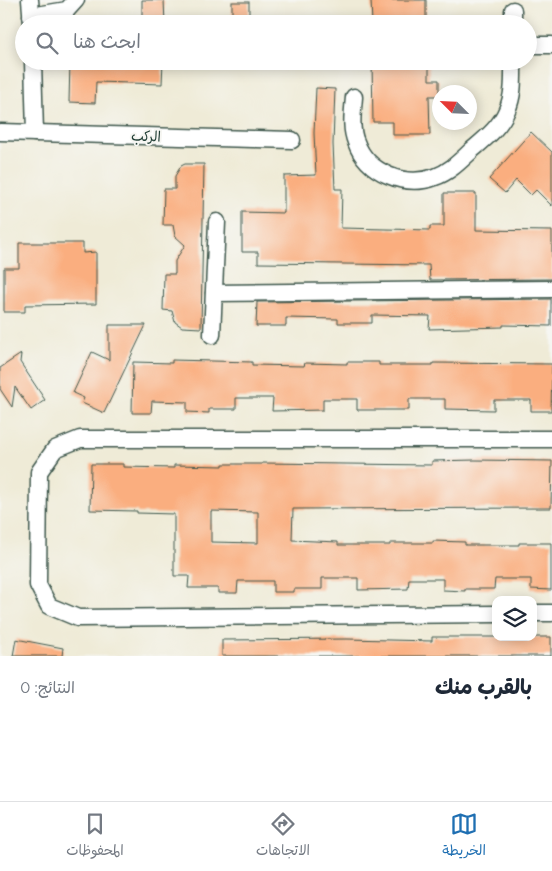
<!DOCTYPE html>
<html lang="ar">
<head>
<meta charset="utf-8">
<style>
  body { margin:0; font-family:Delius,"Playpen Sans Arabic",sans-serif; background:#f6f6f7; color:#1f2937; direction:rtl }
  .controls { position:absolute; right:15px; bottom:15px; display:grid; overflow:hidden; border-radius:10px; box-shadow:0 2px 12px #0003 }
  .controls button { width:45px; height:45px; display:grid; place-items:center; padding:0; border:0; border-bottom:1px solid #e0e1e3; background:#fff; color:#1f2937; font:25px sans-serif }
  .compass { position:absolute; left:432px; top:85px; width:45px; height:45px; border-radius:50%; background:#fff; box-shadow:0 2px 12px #0003; rotate:294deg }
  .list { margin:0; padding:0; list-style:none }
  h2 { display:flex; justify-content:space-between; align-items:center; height:65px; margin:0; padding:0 20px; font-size:21px }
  h2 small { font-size:16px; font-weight:400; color:#747a83 }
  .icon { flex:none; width:28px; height:28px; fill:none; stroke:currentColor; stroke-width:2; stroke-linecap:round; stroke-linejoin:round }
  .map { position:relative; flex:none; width:552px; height:656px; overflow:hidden; direction:ltr }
  .search { position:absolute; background:#fff; box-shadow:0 2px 12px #0003; left:15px; right:15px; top:15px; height:55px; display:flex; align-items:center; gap:12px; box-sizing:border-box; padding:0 18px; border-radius:28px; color:#747a83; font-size:19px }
  .sheet { height:145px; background:#fff }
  nav { display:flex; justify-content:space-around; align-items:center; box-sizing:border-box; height:70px; border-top:1px solid #e0e1e3; background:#fff; font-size:14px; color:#747a83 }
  nav a { display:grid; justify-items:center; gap:2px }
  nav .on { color:#1f6fb2 }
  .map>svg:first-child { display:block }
</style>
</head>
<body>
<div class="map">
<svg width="552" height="656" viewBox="0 0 552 656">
  <rect width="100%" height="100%" fill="#f6f6f2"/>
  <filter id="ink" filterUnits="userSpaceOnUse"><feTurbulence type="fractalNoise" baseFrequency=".02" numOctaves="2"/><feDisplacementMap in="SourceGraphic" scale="10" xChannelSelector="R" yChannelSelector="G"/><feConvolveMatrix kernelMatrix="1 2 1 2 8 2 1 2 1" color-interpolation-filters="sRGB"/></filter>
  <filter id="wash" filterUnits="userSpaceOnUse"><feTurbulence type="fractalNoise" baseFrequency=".0096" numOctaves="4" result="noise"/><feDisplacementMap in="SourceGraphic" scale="20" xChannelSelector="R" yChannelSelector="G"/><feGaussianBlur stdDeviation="1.12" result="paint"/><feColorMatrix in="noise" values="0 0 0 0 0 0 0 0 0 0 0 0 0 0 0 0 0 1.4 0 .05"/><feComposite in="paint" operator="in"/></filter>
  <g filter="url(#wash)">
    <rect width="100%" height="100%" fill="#efebd7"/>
    <g id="blocks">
      <g fill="#faae7f" fill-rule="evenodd">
        <polygon points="142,0 164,0 165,24 142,24"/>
        <polygon points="371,0 426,0 426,24 372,24"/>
        <rect x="232" y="2" width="17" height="22"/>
        <polygon points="70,61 163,61 162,84 96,82 95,103 69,102"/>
        <polygon points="372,61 429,61 429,80 439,80 439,96 429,96 430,135 393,135 393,122 373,122"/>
        <polygon points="316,88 335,89 333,144 335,189 342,189 341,228 430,230 430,226 444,226 444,193 476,193 476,230 552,231 552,279 430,280 429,265 258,263 258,252 242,252 242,212 284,213 284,176 316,175 314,133"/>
        <polygon points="531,132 552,152 552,206 536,190 531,195 516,180 505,193 489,179"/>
        <polygon points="185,164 204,164 201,328 182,327 175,322 172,311 163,310 164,274 175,274 175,261 185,245 175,236 173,225 163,225 164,189 175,189 175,176 181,166"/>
        <polygon points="19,243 83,243 83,253 96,252 96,304 25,305 25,312 4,312 4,268 19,268"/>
        <polygon points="551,299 551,326 503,325 503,327 429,329 430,316 372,315 372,323 338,323 338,319 286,318 286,326 256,326 257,302"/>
        <polygon points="109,325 146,325 104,413 82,403 84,398 73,393 92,352 109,360"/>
        <polygon points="21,354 20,362 45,400 31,410 15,387 12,407 0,389 0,368"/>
        <polygon points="172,360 252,362 252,365 304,366 305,363 347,364 347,362 379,362 379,365 433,365 433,363 552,364 551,411 531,411 531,400 494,400 494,410 445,409 445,399 409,399 409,410 357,410 357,399 323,399 323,410 272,411 273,398 236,398 236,409 209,409 209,413 187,412 187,402 152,401 151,413 132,413 133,362 172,363"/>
        <path d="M475,460L552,461L551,508L293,509L292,540L338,542V545H390V543H433V541L465,542V545H519V543H551V590L531,589V579H495L494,589H465V591L443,590V579H409L408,589L358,590V578H322V589H294V592H273V581H238L237,593H218V588H188L189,576H174V514L137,513V511L90,510L91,464H123V467L174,468V465L223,466V464H262V463L432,465V461ZM211,511L258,512V543L211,542Z"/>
        <polygon points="432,637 551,637 551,656 222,656 222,640 347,639 432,641"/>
        <polygon points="16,639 63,648 62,656 13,656"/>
      </g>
    </g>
  </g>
  <g filter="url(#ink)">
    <use href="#blocks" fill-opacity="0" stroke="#3e574c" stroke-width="1"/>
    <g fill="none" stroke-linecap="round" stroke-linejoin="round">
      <g stroke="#3e574c" stroke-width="19">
        <g id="minor">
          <polyline points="30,0 32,24"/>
          <polyline points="513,10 513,24"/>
          <polyline points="31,16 67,10 76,0"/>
          <polyline points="528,45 552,45"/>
          <polyline points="33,61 35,133"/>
          <path d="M354,97C353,111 350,128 356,142C367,173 405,188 435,177C450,172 461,160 472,150C486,138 500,127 507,110C514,95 513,78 513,61"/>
          <polyline points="0,132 292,140"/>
          <polyline points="214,293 552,289"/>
          <polyline points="212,335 217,222"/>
          <polyline points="533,613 552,613"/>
          <polyline points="496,614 78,618 49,606 38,585 39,472 55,449 80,439 552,439"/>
        </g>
      </g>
      <use href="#minor" stroke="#fff" stroke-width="16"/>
    </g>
  </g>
  <g text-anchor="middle" stroke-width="4" stroke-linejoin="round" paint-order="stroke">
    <g font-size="14" fill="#1f3d34" stroke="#f6f6f2">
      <text transform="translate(146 136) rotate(2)" y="5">الركب</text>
    </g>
  </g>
</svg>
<div class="controls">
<button><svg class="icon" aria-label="layers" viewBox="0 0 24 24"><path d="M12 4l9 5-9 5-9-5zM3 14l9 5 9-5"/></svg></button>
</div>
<svg class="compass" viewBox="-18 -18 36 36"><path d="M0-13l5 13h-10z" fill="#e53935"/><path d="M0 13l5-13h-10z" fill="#747a83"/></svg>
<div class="search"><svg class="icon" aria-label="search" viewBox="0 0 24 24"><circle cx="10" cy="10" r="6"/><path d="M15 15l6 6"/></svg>ابحث هنا</div>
</div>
<section class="sheet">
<h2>بالقرب منك<small>النتائج: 0</small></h2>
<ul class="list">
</ul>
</section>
<nav>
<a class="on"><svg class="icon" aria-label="map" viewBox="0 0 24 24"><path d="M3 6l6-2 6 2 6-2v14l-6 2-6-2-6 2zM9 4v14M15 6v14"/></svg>الخريطة</a>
<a><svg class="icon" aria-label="directions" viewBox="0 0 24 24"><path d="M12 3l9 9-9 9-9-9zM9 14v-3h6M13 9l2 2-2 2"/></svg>الاتجاهات</a>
<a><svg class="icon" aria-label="saved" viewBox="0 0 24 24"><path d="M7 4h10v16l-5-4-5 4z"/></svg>المحفوظات</a>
</nav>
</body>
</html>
